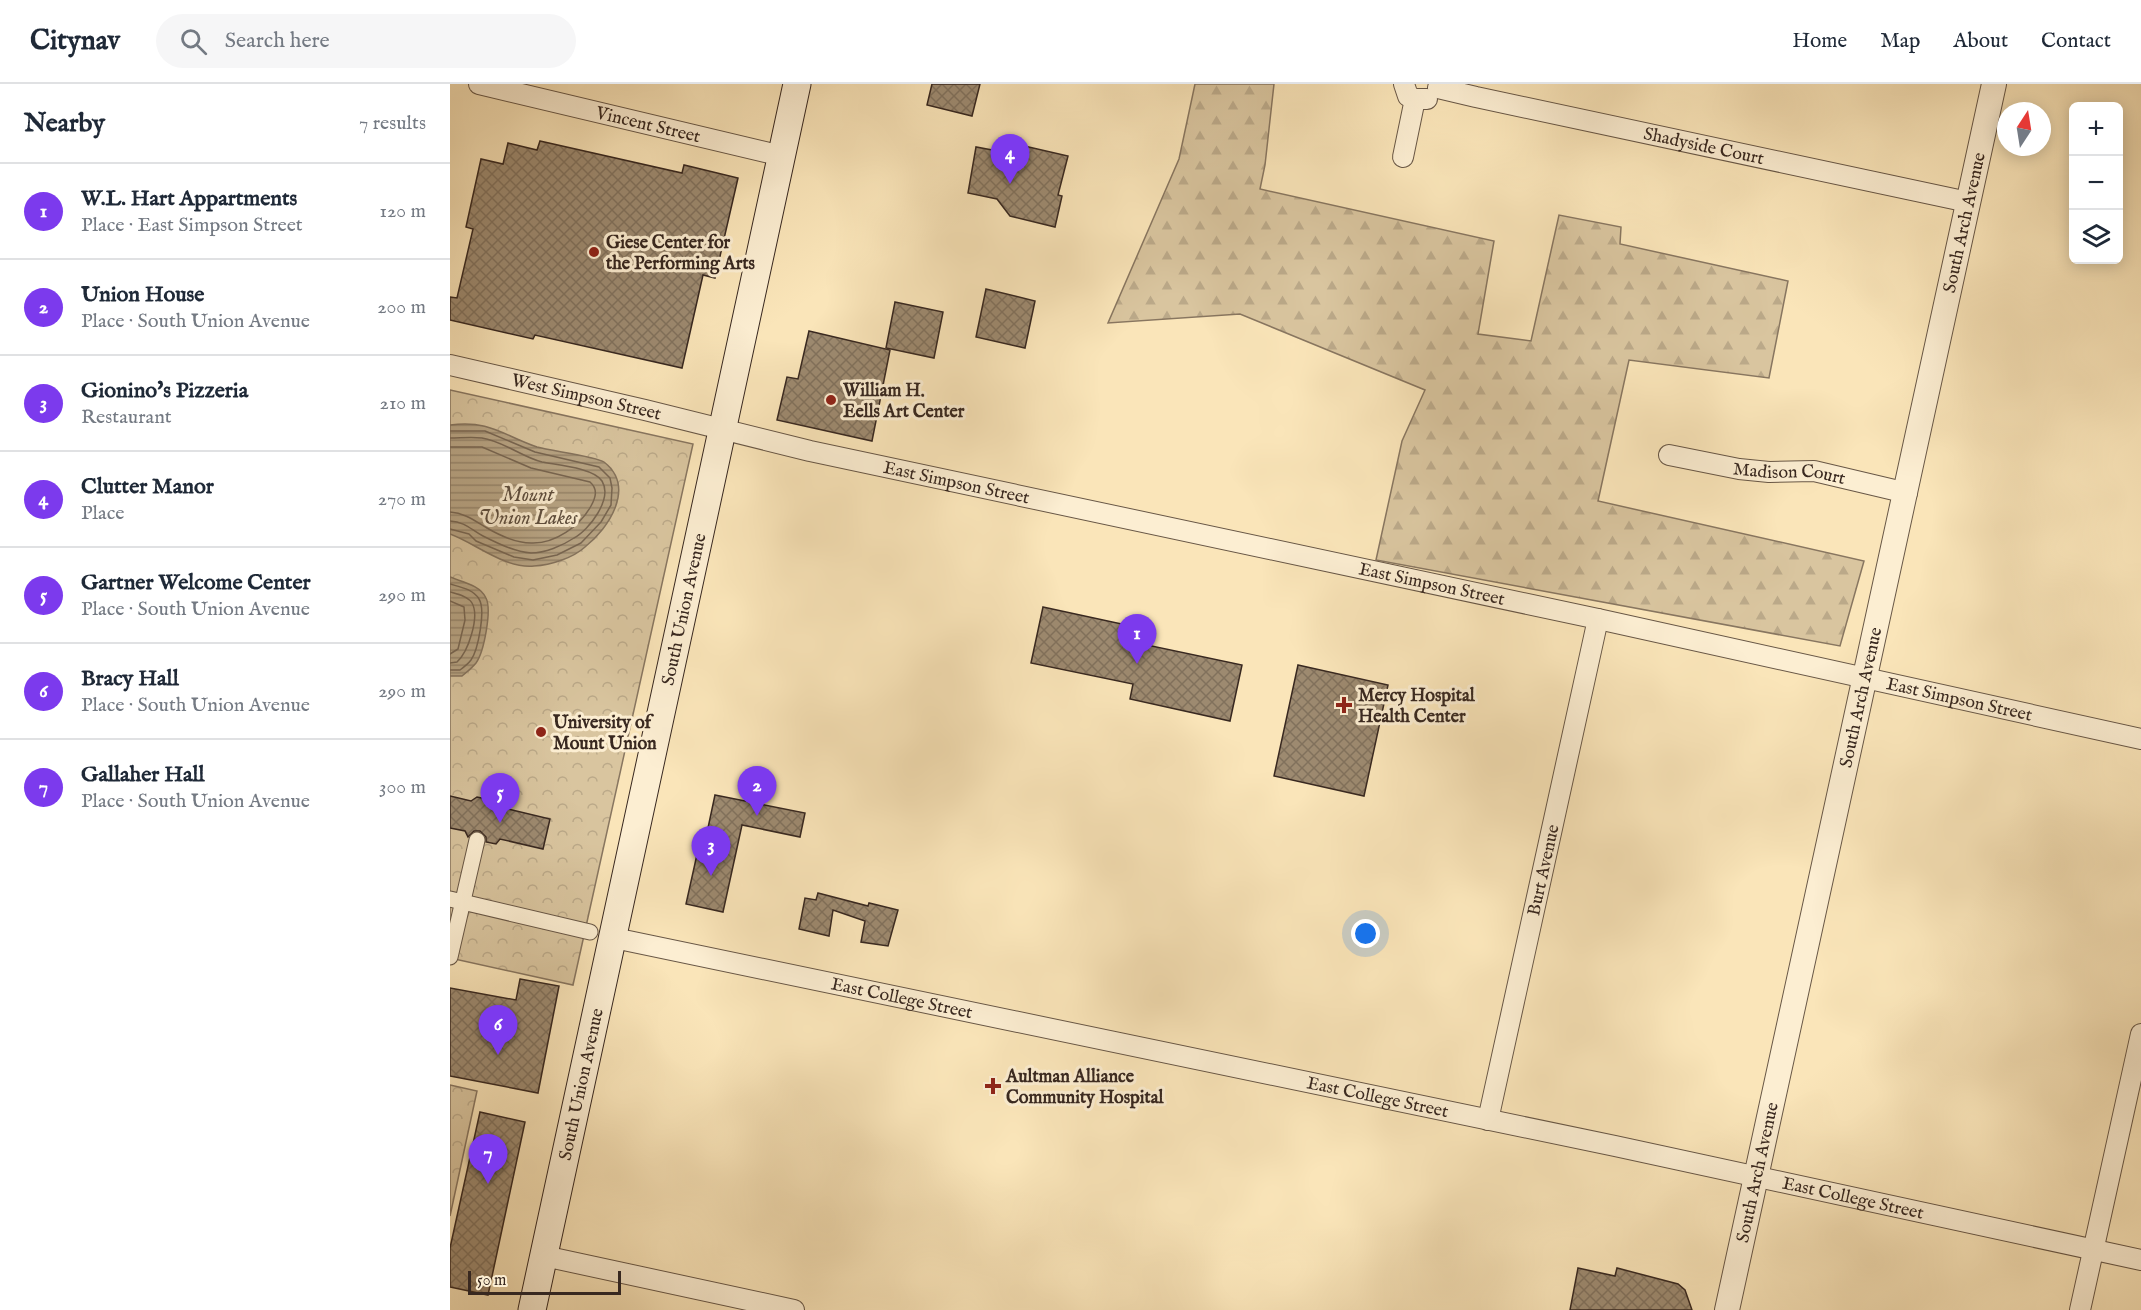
<!DOCTYPE html>
<html lang="en">
<head>
<meta charset="utf-8">
<style>
  body { margin:0; font-family:"IM FELL English",serif; background:#f6f6f7; color:#1f2937 }
  .controls { position:absolute; right:18px; top:18px; display:grid; overflow:hidden; border-radius:9px; box-shadow:0 3px 15px #0003 }
  .controls button { width:54px; height:54px; display:grid; place-items:center; padding:0; border:0; border-bottom:2px solid #e0e1e3; background:#fff; color:#1f2937; font:30px sans-serif }
  .compass { position:absolute; left:1547px; top:18px; width:54px; height:54px; border-radius:50%; background:#fff; box-shadow:0 3px 15px #0003; rotate:12deg }
  .scale { position:absolute; left:18px; bottom:15px; width:153px; box-sizing:border-box; padding-left:6px; border:3px solid #382820; border-top:0; font-size:16px; line-height:21px; white-space:nowrap; color:#382820; -webkit-text-stroke:4px #fceed2; paint-order:stroke }
  .you { position:absolute; left:916px; top:850px; width:21px; height:21px; margin:-15px; border:4px solid #fff; border-radius:50%; background:#1a73e8; box-shadow:0 0 0 9px #1a73e833 }
  .badge { display:grid; place-items:center; width:39px; height:39px; border-radius:50%; background:#7c3aed; color:#fff; font-size:20px; font-weight:700 }
  .pin { position:absolute; translate:-50% -50px; filter:drop-shadow(0 2px 3px #0008) }
  .pin::after { content:''; position:absolute; top:32px; width:21px; height:18px; background:inherit; clip-path:polygon(0 0,100% 0,50% 100%) }
  .list { margin:0; padding:0; list-style:none }
  h2 { display:flex; justify-content:space-between; align-items:center; height:78px; margin:0; padding:0 24px; font-size:26px }
  h2 small { font-size:20px; font-weight:400; color:#747a83 }
  .list li { display:grid; grid-template-columns:39px 1fr auto; gap:18px; align-items:center; box-sizing:border-box; height:96px; padding:0 24px; border-top:2px solid #e0e1e3 }
  .list b { display:block; font-size:22px; white-space:nowrap }
  .list p { margin:0; font-size:20px; white-space:nowrap; color:#747a83 }
  .list em { font-size:20px; font-style:normal; color:#747a83 }
  .icon { flex:none; width:33px; height:33px; fill:none; stroke:currentColor; stroke-width:2; stroke-linecap:round; stroke-linejoin:round }
  .map { position:relative; flex:none; width:1691px; height:1226px; overflow:hidden }
  header { display:flex; align-items:center; gap:36px; box-sizing:border-box; height:84px; padding:0 30px; background:#fff; border-bottom:2px solid #e0e1e3 }
  header strong { font-size:28px }
  nav { display:flex; gap:33px; margin-inline-start:auto; font-size:21px }
  .search { width:420px; height:54px; background:#f6f6f7; display:flex; align-items:center; gap:15px; box-sizing:border-box; padding:0 21px; border-radius:33px; color:#747a83; font-size:22px }
  main { display:flex }
  aside { flex:1; background:#fff }
  .map>svg:first-child { display:block }
</style>
</head>
<body>
<header>
<strong>Citynav</strong>
<div class="search"><svg class="icon" aria-label="search" viewBox="0 0 24 24"><circle cx="10" cy="10" r="6"/><path d="M15 15l6 6"/></svg>Search here</div>
<nav><a>Home</a><a>Map</a><a>About</a><a>Contact</a></nav>
</header>
<main>
<aside>
<h2>Nearby<small>7 results</small></h2>
<ul class="list">
<li><span class="badge">1</span><div><b>W.L. Hart Appartments</b><p>Place · East Simpson Street</p></div><em>120 m</em></li>
<li><span class="badge">2</span><div><b>Union House</b><p>Place · South Union Avenue</p></div><em>200 m</em></li>
<li><span class="badge">3</span><div><b>Gionino's Pizzeria</b><p>Restaurant</p></div><em>210 m</em></li>
<li><span class="badge">4</span><div><b>Clutter Manor</b><p>Place</p></div><em>270 m</em></li>
<li><span class="badge">5</span><div><b>Gartner Welcome Center</b><p>Place · South Union Avenue</p></div><em>290 m</em></li>
<li><span class="badge">6</span><div><b>Bracy Hall</b><p>Place · South Union Avenue</p></div><em>290 m</em></li>
<li><span class="badge">7</span><div><b>Gallaher Hall</b><p>Place · South Union Avenue</p></div><em>300 m</em></li>
</ul>
</aside>
<div class="map">
<svg width="1691" height="1226" viewBox="0 0 1691 1226">
  <defs>
    <pattern id="forest-firs" width="22" height="20" patternUnits="userSpaceOnUse" patternTransform="scale(1.5)"><rect width="22" height="20" fill="#d9c59f"/><path d="M5 1l3.5 6h-7zM16 11l3.5 6h-7z" fill="#bba989"/></pattern>
    <pattern id="park-crowns" width="20" height="18" patternUnits="userSpaceOnUse" patternTransform="scale(1.5)"><rect width="20" height="18" fill="#d9c59f"/><path d="M2 6a3 3 0 1 1 6 0M12 15a3 3 0 1 1 6 0" fill="none" stroke="#bba989"/></pattern>
    <pattern id="water-rules" width="6" height="5" patternUnits="userSpaceOnUse" patternTransform="scale(1.5)"><rect width="6" height="5" fill="#b8a585"/><path d="M0 2.5h6" fill="none" stroke="#97866c"/></pattern>
    <pattern id="building-cross-hatch" width="8" height="8" patternUnits="userSpaceOnUse" patternTransform="scale(1.5)"><rect width="8" height="8" fill="#9d8a70"/><path d="M0 0l8 8M0 8l8-8" fill="none" stroke="#81715c"/></pattern>
  </defs>
  <rect width="100%" height="100%" fill="#fae5b9"/>
  <filter id="stains"><feTurbulence type="fractalNoise" baseFrequency=".00333" numOctaves="4"/><feColorMatrix values="0 0 0 0 .2 0 0 0 0 .09 0 0 0 0 .02 0 0 0 .5 -.17"/></filter>
  <radialGradient id="worn" r=".72"><stop offset=".6" stop-color="#630" stop-opacity="0"/><stop offset="1" stop-color="#630" stop-opacity=".3"/></radialGradient>
  <polygon fill="url(#forest-firs)" stroke="#887660" stroke-width="1.5" points="745,0 824,0 815,81 810,105 1044,157 1028,250 1081,257 1109,131 1171,143 1170,160 1338,197 1319,294 1179,276 1148,417 1414,477 1390,562 926,476 952,357 975,306 790,230 658,239 729,75"/>
  <g fill="url(#park-crowns)" stroke="#887660" stroke-width="1.5">
    <polygon points="0,306 243,360 123,901 0,874"/>
    <polygon points="0,1001 27,1007 0,1132"/>
  </g>
  <g fill="url(#water-rules)" stroke="#85735d" stroke-width="1.5">
    <path d="M0,341C41,336 52,351 87,363C101,367 145,372 154,378C186,403 159,444 135,463C123,474 101,481 84,482C55,485 25,459 0,450Z"/>
    <path d="M0,493C12,498 30,501 36,514C42,526 34,568 26,579C22,584 17,588 12,592H0Z"/>
  </g>
  <g fill="none" stroke-linecap="round" stroke-linejoin="round">
    <g stroke="#786652" stroke-width="1.5">
      <polyline points="0,347 35,347 85,368 149,383 160,394 162,404 161,421 151,438 131,459 107,471 83,476 64,473 26,457 19,450 0,445"/>
      <path d="M0,354C10,354 22,353 32,354C53,357 72,373 92,378C107,381 144,384 152,397C163,415 139,446 124,454C112,462 95,469 81,469C65,468 47,459 33,452C21,446 16,438 0,437"/>
      <path d="M0,363H32L81,384L140,398C148,405 146,413 141,422C130,442 105,460 81,459C67,459 49,451 37,444C25,437 15,429 0,428"/>
      <path d="M0,500C10,503 23,505 29,515C36,526 28,566 21,576C18,580 14,583 10,586H0"/>
      <path d="M0,508C7,510 18,512 22,519C30,533 18,568 7,578L0,579"/>
      <polyline points="0,517 14,523 15,536 8,565 0,570"/>
    </g>
  </g>
  <g fill="url(#building-cross-hatch)" stroke="#382820" stroke-width="1.5">
    <polygon points="482,0 530,0 522,32 477,21"/>
    <polygon points="90,57 232,89 234,81 288,94 265,194 253,191 232,284 85,251 83,255 0,236 0,213 7,214 23,145 16,143 31,75 53,80 58,59 87,66"/>
    <polygon points="570,61 618,72 608,111 612,112 605,143 560,132 547,115 518,109 526,63 558,69"/>
    <polygon points="536,205 585,217 575,264 526,253"/>
    <polygon points="445,218 493,228 484,274 436,264"/>
    <polygon points="359,247 440,266 422,357 327,336 337,293 348,295"/>
    <polygon points="593,523 695,545 692,560 792,581 780,637 680,615 683,600 581,579"/>
    <polygon points="848,581 938,601 914,712 824,692"/>
    <polygon points="265,711 355,729 350,753 292,741 273,828 236,820 250,757 255,758"/>
    <polygon points="0,712 21,717 27,713 56,719 58,725 100,735 93,765 50,755 46,760 36,758 36,753 30,747 24,747 18,753 15,747 0,744"/>
    <polygon points="368,809 418,822 419,819 448,826 438,862 411,858 415,837 383,826 379,852 349,845 355,814 366,816"/>
    <polygon points="70,895 109,902 88,1009 0,992 0,904 66,916"/>
    <polygon points="30,1028 75,1038 38,1211 0,1203 0,1164"/>
    <polygon points="1128,1184 1165,1192 1167,1184 1228,1200 1235,1206 1242,1226 1120,1226"/>
  </g>
  <g fill="none" stroke-linecap="round" stroke-linejoin="round">
    <g stroke="#685746" stroke-width="17">
      <g id="pedestrian">
        <polyline points="0,815 140,848"/>
        <polyline points="0,873 27,756"/>
      </g>
    </g>
    <g stroke="#685746" stroke-width="22">
      <g id="minor">
        <path id="s1" d="M29,0L332,72"/>
        <polyline points="954,0 958,12 965,15 977,15"/>
        <path id="s2" d="M988,4L1026,13L1518,118"/>
        <polyline points="953,73 965,15"/>
        <path id="s3" d="M0,281L195,326L360,367L1148,535L1691,655"/>
        <path id="s4" d="M1219,371L1289,385L1319,388L1364,387L1457,409"/>
        <path id="s5" d="M164,854L1165,1062L1691,1176"/>
        <path id="s6" d="M1038,1036L1148,535"/>
        <polyline points="94,1172 344,1226"/>
        <polyline points="1630,1226 1691,950"/>
      </g>
    </g>
    <g stroke="#685746" stroke-width="26">
      <g id="tertiary">
        <path id="s7" d="M1277,1226L1544,0"/>
      </g>
    </g>
    <g stroke="#382820" stroke-width="29">
      <g id="secondary">
        <path id="s8" d="M82,1226L347,0"/>
      </g>
    </g>
    <use href="#pedestrian" stroke="#fceed2" stroke-width="15"/>
    <use href="#minor" stroke="#fceed2" stroke-width="20"/>
    <use href="#tertiary" stroke="#fceed2" stroke-width="24"/>
    <use href="#secondary" stroke="#fceed2" stroke-width="27"/>
  </g>
  <g fill="#8f2418" stroke="#fceed2" stroke-width="2">
    <circle cx="144" cy="168" r="6"/>
    <circle cx="381" cy="316" r="6"/>
    <path d="M891 612h6v6h6v6h-6v6h-6v-6h-6v-6h6z"/>
    <circle cx="91" cy="648" r="6"/>
    <path d="M540 993h6v6h6v6h-6v6h-6v-6h-6v-6h6z"/>
  </g>
  <g text-anchor="middle" stroke-width="6" stroke-linejoin="round" paint-order="stroke">
    <g font-size="18" fill="#382820" stroke="#fceed2">
      <text dy="6" stroke="none"><textPath href="#s1" startOffset="174">Vincent Street</textPath></text>
      <text dy="6" stroke="none"><textPath href="#s2" startOffset="272">Shadyside Court</textPath></text>
      <text dy="6" stroke="none"><textPath href="#s7" startOffset="1113">South Arch Avenue</textPath></text>
      <text dy="6" stroke="none"><textPath href="#s3" startOffset="140">West Simpson Street</textPath></text>
      <text dy="6" stroke="none"><textPath href="#s4" startOffset="122">Madison Court</textPath></text>
      <text dy="6" stroke="none"><textPath href="#s3" startOffset="520">East Simpson Street</textPath></text>
      <text dy="6" stroke="none"><textPath href="#s3" startOffset="1006">East Simpson Street</textPath></text>
      <text dy="6" stroke="none"><textPath href="#s8" startOffset="717">South Union Avenue</textPath></text>
      <text dy="6" stroke="none"><textPath href="#s7" startOffset="627">South Arch Avenue</textPath></text>
      <text dy="6" stroke="none"><textPath href="#s3" startOffset="1546">East Simpson Street</textPath></text>
      <text dy="6" stroke="none"><textPath href="#s6" startOffset="256">Burt Avenue</textPath></text>
      <text dy="6" stroke="none"><textPath href="#s5" startOffset="294">East College Street</textPath></text>
      <text dy="6" stroke="none"><textPath href="#s8" startOffset="231">South Union Avenue</textPath></text>
      <text dy="6" stroke="none"><textPath href="#s5" startOffset="780">East College Street</textPath></text>
      <text dy="6" stroke="none"><textPath href="#s7" startOffset="141">South Arch Avenue</textPath></text>
      <text dy="6" stroke="none"><textPath href="#s5" startOffset="1266">East College Street</textPath></text>
    </g>
    <g font-size="18" font-weight="bold" fill="#382820" stroke="#fceed2" text-anchor="start">
      <text x="156" y="164">Giese Center for<tspan x="156" dy="21">the Performing Arts</tspan></text>
      <text x="393" y="312">William H.<tspan x="393" dy="21">Eells Art Center</tspan></text>
      <text x="908" y="617">Mercy Hospital<tspan x="908" dy="21">Health Center</tspan></text>
      <text x="103" y="644">University of<tspan x="103" dy="21">Mount Union</tspan></text>
      <text x="556" y="998">Aultman Alliance<tspan x="556" dy="21">Community Hospital</tspan></text>
    </g>
    <g font-size="20" font-style="italic" fill="#5e4e3e" stroke="#fceed2">
      <text x="78" y="417">Mount<tspan x="78" dy="23">Union Lakes</tspan></text>
    </g>
  </g>
  <rect width="100%" height="100%" filter="url(#stains)"/>
  <rect width="100%" height="100%" fill="url(#worn)"/>
</svg>
<div class="controls">
<button>+</button>
<button>−</button>
<button><svg class="icon" aria-label="layers" viewBox="0 0 24 24"><path d="M12 4l9 5-9 5-9-5zM3 14l9 5 9-5"/></svg></button>
</div>
<svg class="compass" viewBox="-18 -18 36 36"><path d="M0-13l5 13h-10z" fill="#e53935"/><path d="M0 13l5-13h-10z" fill="#747a83"/></svg>
<div class="scale">50 m</div>
<div class="you"></div>
<div class="pin badge" style="left:687px;top:580px">1</div>
<div class="pin badge" style="left:307px;top:732px">2</div>
<div class="pin badge" style="left:261px;top:792px">3</div>
<div class="pin badge" style="left:560px;top:100px">4</div>
<div class="pin badge" style="left:50px;top:739px">5</div>
<div class="pin badge" style="left:48px;top:971px">6</div>
<div class="pin badge" style="left:38px;top:1100px">7</div>
</div>
</main>
</body>
</html>
